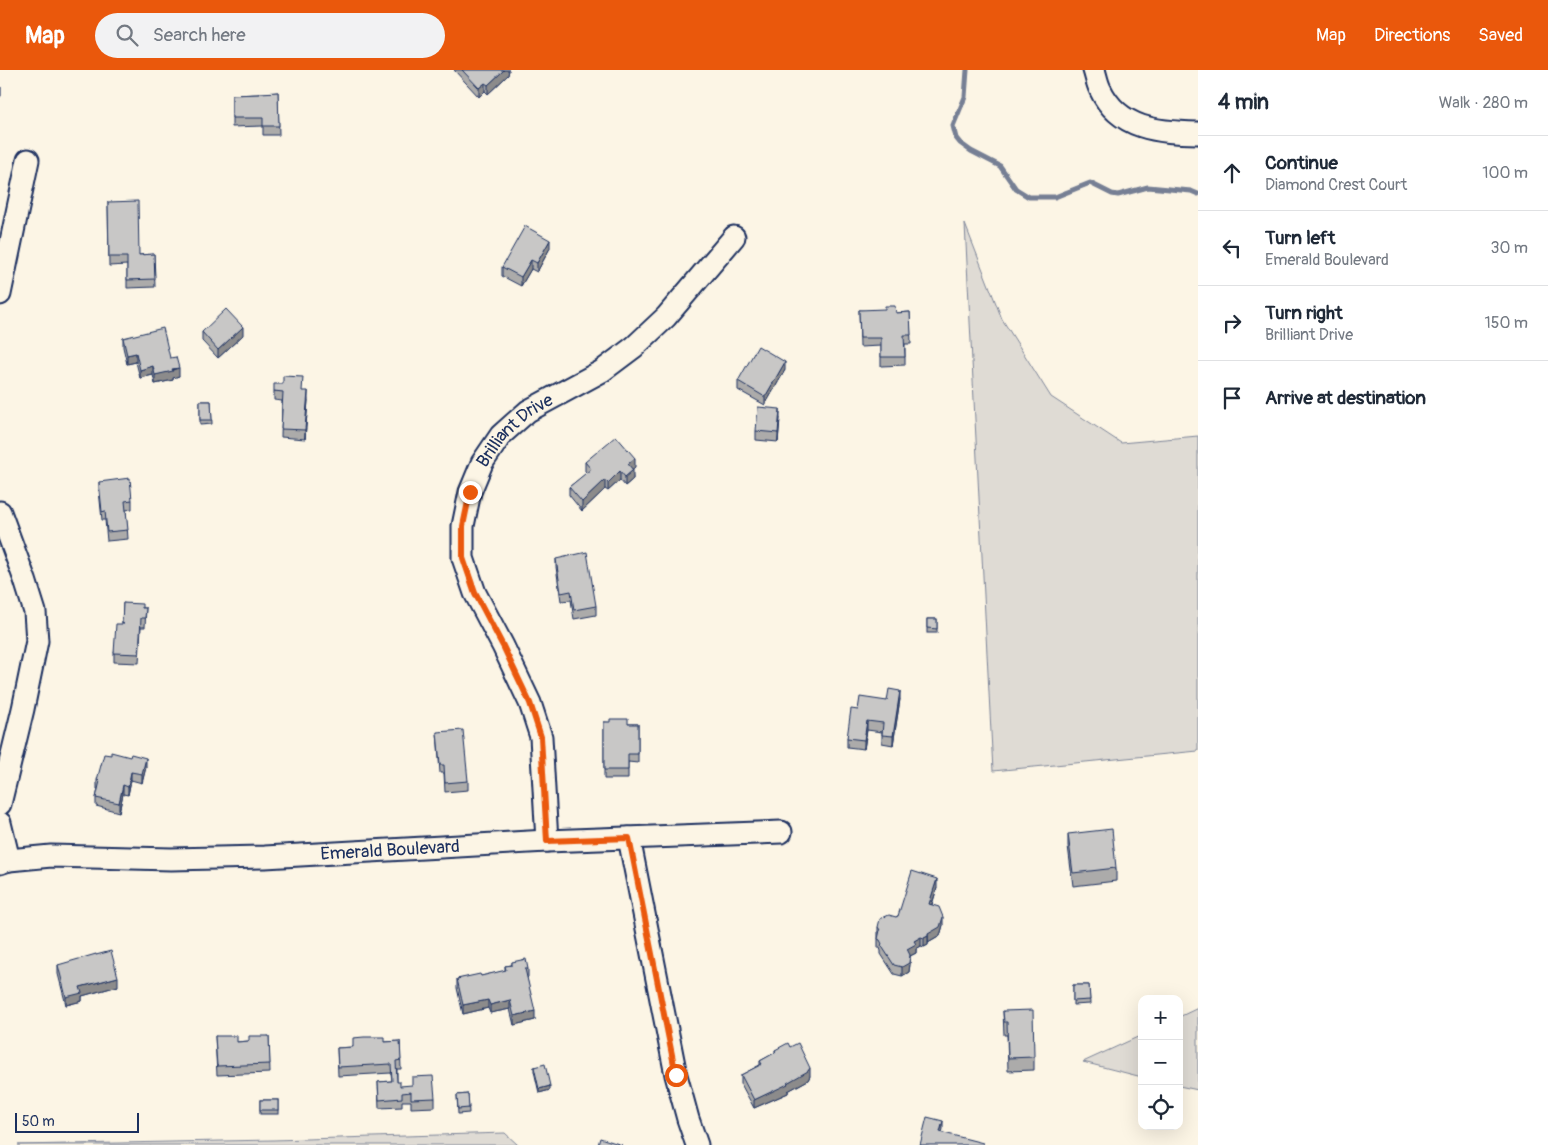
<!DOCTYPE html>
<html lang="en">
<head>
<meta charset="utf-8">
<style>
  body { margin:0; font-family:Pangolin,sans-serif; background:#f2f2f3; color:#1f2937 }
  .controls { position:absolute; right:15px; bottom:15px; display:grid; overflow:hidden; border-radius:10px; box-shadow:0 5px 20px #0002 }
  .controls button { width:45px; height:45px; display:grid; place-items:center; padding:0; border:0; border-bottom:1px solid #e0e1e3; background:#fff; color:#1f2937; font:25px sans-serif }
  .scale { position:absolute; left:15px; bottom:12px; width:124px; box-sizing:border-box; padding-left:5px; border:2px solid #1b2f5e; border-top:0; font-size:14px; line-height:18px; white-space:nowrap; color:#1b2f5e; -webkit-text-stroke:4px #fcf5e5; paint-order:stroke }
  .stop { position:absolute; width:15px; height:15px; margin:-11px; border:4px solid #ea580c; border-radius:50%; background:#fff }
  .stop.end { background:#ea580c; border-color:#fff; box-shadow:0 1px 5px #0008 }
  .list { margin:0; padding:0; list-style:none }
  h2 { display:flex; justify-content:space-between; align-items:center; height:65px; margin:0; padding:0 20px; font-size:21px }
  h2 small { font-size:16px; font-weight:400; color:#747a83 }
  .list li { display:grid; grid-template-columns:32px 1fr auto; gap:15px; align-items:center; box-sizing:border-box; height:75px; padding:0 20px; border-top:1px solid #e0e1e3 }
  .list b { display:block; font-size:19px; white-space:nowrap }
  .list p { margin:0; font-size:16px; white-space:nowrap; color:#747a83 }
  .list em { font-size:16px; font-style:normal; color:#747a83 }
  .icon { flex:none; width:28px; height:28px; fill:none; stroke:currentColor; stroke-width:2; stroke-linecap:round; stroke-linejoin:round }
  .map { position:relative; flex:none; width:1198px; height:1075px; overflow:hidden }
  header { display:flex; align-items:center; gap:30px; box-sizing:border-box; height:70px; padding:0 25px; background:#ea580c; color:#fff }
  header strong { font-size:24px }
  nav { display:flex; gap:28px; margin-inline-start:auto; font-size:18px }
  .search { width:350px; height:45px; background:#f2f2f3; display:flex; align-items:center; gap:12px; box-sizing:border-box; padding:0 18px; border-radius:28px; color:#747a83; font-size:19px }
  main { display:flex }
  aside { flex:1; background:#fff }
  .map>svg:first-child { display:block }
</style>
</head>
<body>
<header>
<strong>Map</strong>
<div class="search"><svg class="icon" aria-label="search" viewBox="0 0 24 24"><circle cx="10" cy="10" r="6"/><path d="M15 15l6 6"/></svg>Search here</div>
<nav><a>Map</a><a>Directions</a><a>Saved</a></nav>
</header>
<main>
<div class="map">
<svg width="1198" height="1075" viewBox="0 0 1198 1075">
  <rect width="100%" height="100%" fill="#fcf5e5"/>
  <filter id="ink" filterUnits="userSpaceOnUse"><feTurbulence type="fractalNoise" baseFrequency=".02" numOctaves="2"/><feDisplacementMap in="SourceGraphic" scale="10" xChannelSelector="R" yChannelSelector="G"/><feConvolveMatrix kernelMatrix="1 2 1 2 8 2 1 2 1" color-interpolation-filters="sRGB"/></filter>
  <g filter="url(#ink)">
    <g fill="#dfdbd4" stroke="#7d8599">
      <polygon points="965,154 1002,249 1051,327 1121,373 1198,366 1198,681 993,701"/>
      <polygon points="1198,938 1198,1020 1179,1016 1179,947"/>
      <polygon points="1142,965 1142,1007 1083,992"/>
      <polygon points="505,1063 518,1075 18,1075 273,1070"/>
    </g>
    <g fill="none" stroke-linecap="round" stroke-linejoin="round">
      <polyline stroke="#767f94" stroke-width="5" points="967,0 965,27 953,56 956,68 960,73 971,81 1000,96 1016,119 1029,127 1055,127 1090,113 1112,124 1118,125 1148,117 1191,121 1198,124"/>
      <g stroke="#1b2f5e" stroke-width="25">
        <g id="minor">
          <path d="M1094,0C1096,6 1097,13 1100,19C1119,60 1159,62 1198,63"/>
          <polyline points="0,224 28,90"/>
          <polyline points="0,442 25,510 35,542 37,571 23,639 0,734"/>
          <polyline points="0,753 9,790"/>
          <polyline points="629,768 676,1005 688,1049 697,1075"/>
          <path id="s1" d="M547,771L541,667L530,633L503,576L475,523L463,488V456L470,422L482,393L501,365L528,341L602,301L634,277L666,247L734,167"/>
          <path id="s2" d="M0,793L9,790L51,786L171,789L265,787L547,771L781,762"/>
        </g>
      </g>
      <use href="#minor" stroke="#fcf5e5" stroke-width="21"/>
    </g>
    <g fill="#acabaa" stroke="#1b2f5e">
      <polygon points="454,0 509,0 508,5 488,24 485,21 479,27"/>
      <polygon points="278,22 279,65 263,65 263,56 232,57 232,25 259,24"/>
      <polygon points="108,132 139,185 154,184 155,217 127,218 127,195 109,196"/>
      <polygon points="550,178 537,202 531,199 521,216 502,206 502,197"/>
      <polygon points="859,240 896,243 910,242 911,274 905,274 905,295 881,296 881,276 860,277"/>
      <polygon points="202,262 243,265 218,288 202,271"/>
      <polygon points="123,268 170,288 179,306 173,308 173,310 155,314 153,305 140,308 136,292 127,294 123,277"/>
      <polygon points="785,300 765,335 738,320 738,311"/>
      <polygon points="274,321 302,321 308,330 305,369 281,367 282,331 274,330"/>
      <polygon points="200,331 211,331 212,354 200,355"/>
      <polygon points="780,348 778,372 756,370 756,361"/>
      <polygon points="585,392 635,397 632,399 633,409 625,416 620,410 608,421 605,419 582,441 569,425 569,417 587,403 585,401"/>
      <polygon points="99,412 132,430 132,439 126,440 128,469 107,471 105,450 102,450 99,420"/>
      <polygon points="556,489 596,536 596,545 574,549 571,530 561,531 556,497"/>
      <polygon points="123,533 142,538 146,538 145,557 141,557 139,593 114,592 114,583 122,554"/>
      <rect x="927" y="549" width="10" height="14"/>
      <polygon points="900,629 893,675 882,673 882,662 867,660 864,679 847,677 847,668 858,640 887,631"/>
      <polygon points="604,652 628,654 638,654 638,693 628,692 628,709 604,709"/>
      <polygon points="437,662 468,711 468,720 445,722 444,703 440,703"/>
      <polygon points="146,697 142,713 131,710 128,725 123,724 119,742 96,736 96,728 98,719 97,719 97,710"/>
      <polygon points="1068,764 1116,798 1116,811 1073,816 1068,776"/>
      <polygon points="937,818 932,835 943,855 940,866 928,873 928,875 924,877 921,876 916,879 916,883 910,886 910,894 909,902 902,906 894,904 881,884 881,881 880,878 878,878 878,857 896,847"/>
      <polygon points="512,892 528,899 528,907 527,908 535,950 514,955 510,939 490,943 488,938 463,944 457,918 457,909 481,906 505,901 505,896 512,895"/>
      <polygon points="58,895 118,916 82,926 82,931 66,935 58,904"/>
      <polygon points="1073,915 1089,915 1090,934 1073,935"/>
      <polygon points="1003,941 1034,987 1034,1000 1008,1001 1007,965 1004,965"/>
      <polygon points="215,966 237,972 249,971 269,966 270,1003 217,1005"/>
      <polygon points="400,971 401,999 397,999 397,1012 400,1016 435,1028 435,1037 411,1038 411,1031 402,1031 402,1037 379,1038 378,1012 392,1011 391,1003 338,1006 337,978 353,977 385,972"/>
      <polygon points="790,977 810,1006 808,1010 788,1021 788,1023 754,1038 741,1014 741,1005 760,995 760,991 775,983 775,980"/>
      <polygon points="534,997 550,1020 539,1023 534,1001"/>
      <polygon points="468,1024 469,1043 458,1044 457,1025"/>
      <rect x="260" y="1030" width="18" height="14"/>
    </g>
    <g fill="#8c8b8b" stroke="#1b2f5e">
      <polygon points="504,0 509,0 508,5 488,24 488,15"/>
      <polygon points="485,13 485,21 479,27 479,18"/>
      <polygon points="1,17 1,26 0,27 0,18"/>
      <polygon points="550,170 550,178 537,202 537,193"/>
      <polygon points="531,190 531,199 521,216 521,207"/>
      <polygon points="243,257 243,265 218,288 218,280"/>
      <polygon points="136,283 136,292 127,294 127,285"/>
      <polygon points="785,292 785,300 765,335 765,327"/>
      <polygon points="153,296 153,305 140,308 140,300"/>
      <polygon points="179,298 179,306 173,308 173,310 155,314 155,305"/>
      <polygon points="308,321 308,330 305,369 305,360"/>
      <polygon points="780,339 780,348 778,372 778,363"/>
      <polygon points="635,388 635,397 628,403 628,394"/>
      <polygon points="633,400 633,409 625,416 625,407"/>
      <polygon points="620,401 620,410 608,421 608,413"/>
      <polygon points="605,410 605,419 582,441 582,432"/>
      <polygon points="900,621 900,629 893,675 893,666"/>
      <polygon points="867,651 867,660 864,679 864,670"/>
      <polygon points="146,688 146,697 142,713 142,704"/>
      <polygon points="131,702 131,710 128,725 128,717"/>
      <polygon points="123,715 123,724 119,742 119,733"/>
      <polygon points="937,809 937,818 929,843 929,834"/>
      <polygon points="943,847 943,855 940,866 928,873 928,864"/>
      <polygon points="928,866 928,875 924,877 924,868"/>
      <polygon points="921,867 921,876 916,879 916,883 910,886 910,894 909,902 902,906 902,897 907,879 914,871"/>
      <polygon points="118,907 118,916 82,926 82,931 66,935 66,927 80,917"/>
      <polygon points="488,930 488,938 463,944 463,935"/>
      <polygon points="510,930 510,939 490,943 490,935"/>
      <polygon points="535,941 535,950 514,955 514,946"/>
      <polygon points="810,998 810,1006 808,1010 788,1021 788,1023 754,1038 754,1030 787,1013"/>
      <polygon points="550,1016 550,1020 539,1023 539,1019"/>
      <polygon points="943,1051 943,1059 940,1071 940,1062"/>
    </g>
    <g fill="#c8c7c6" stroke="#1b2f5e">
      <polygon points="462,0 504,0 488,15 485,13 479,18"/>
      <polygon points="278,22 279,56 263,56 263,48 232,48 232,25 259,24 259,23"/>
      <polygon points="138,131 139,185 154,184 155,209 127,210 127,187 109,187 108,132"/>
      <polygon points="525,156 550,170 537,193 531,190 521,207 502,197"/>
      <polygon points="885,236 895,236 896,243 910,242 911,265 904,265 905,287 881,287 881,268 860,268 859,240 885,239"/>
      <polygon points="226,239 243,257 218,280 202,262"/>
      <polygon points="163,258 170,288 176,287 179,298 172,299 173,301 155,305 153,296 140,300 136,283 127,285 123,268"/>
      <polygon points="758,276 785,292 765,327 738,311"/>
      <polygon points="283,306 303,307 302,321 308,321 305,360 281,359 283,322 274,321 274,314 283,314"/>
      <polygon points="200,331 211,331 212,350 200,350"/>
      <polygon points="758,337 780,339 778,363 756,361"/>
      <polygon points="616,366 635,388 628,394 633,400 625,407 620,401 608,413 605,410 582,432 569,417 591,399 585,392"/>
      <polygon points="130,408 132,430 125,431 128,460 107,462 105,441 102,442 99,412"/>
      <polygon points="587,482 596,536 574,540 571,521 561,523 556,489"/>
      <polygon points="123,533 142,534 142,538 146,538 145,548 141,548 139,584 114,583 116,554 124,554 122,553"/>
      <polygon points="927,549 937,549 937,559 927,558"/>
      <polygon points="889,619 900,621 893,666 882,665 883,653 867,651 864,670 847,668 851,639 858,640 860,627 887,631"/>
      <polygon points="610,649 628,649 628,654 638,654 638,684 628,684 628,700 604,700 604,652 610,652"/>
      <polygon points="463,660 468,711 445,713 444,695 440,695 437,662"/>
      <polygon points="111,682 130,687 131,684 146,688 142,704 131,702 128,717 123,715 119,733 96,728 100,711 97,710 104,684 111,685"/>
      <polygon points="1112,759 1116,798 1073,803 1068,764"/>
      <polygon points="912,801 937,809 929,834 939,837 943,847 940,857 928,864 928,866 924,868 921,867 914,871 916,874 907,879 910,885 909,893 902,897 894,895 881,875 882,874 880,870 878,869 880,860 878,857 880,849 889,845 896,847 898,846"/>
      <polygon points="111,881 118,907 80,917 82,923 66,927 58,895 96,884 96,885"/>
      <polygon points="526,889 528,899 525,899 535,941 514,946 510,930 490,935 488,930 463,935 457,909 480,904 481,906 506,900 505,896 512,895 512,892"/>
      <polygon points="1073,915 1089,915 1090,930 1073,931"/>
      <polygon points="1033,940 1034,987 1008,988 1007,952 1004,952 1003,941"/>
      <polygon points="215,966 237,966 237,972 249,971 249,966 269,966 270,994 217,996"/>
      <polygon points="364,967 385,967 385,972 400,971 401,990 396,991 397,1012 400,1012 400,1016 412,1015 412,1007 433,1006 435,1028 411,1029 411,1022 402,1023 402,1028 379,1030 378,1012 392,1011 391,994 338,997 337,978 353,977 353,968"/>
      <polygon points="788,973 790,977 798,973 810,998 808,1001 787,1013 788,1014 754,1030 741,1005 762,994 760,991 776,982 775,980"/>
      <polygon points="545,994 550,1016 539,1019 534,997"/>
      <polygon points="468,1024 469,1038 458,1039 457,1025"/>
      <rect x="260" y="1030" width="18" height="10"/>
      <polygon points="927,1047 943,1051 940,1062 983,1073 983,1075 920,1075"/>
      <polygon points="600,1068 622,1075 598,1075"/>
    </g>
  </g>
  <g fill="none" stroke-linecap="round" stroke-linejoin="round" filter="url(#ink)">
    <polyline stroke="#ea580c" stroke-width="6" points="470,422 463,456 463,488 475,523 503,576 530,633 541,667 547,771 629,768 676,1005"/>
  </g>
  <g text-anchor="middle" stroke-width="4" stroke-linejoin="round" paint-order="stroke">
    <g font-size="18" fill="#1b2f5e" stroke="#fcf5e5">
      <text dy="6" stroke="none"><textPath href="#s1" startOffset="445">Brilliant Drive</textPath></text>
      <text dy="6" stroke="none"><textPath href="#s2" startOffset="391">Emerald Boulevard</textPath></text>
    </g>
  </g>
</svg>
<div class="controls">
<button>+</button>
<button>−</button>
<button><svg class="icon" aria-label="locate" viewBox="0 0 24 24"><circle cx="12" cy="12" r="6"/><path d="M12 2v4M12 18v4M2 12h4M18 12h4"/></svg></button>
</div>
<div class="scale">50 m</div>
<div class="stop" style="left:676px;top:1005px"></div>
<div class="stop end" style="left:470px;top:422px"></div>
</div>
<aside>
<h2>4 min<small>Walk · 280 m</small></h2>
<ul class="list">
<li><svg class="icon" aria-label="ahead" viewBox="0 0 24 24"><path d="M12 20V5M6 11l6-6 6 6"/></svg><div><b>Continue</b><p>Diamond Crest Court</p></div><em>100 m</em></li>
<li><svg class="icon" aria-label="left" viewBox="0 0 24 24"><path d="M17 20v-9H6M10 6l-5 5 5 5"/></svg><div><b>Turn left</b><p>Emerald Boulevard</p></div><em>30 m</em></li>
<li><svg class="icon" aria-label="right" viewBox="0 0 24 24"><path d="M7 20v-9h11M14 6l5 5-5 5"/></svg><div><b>Turn right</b><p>Brilliant Drive</p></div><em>150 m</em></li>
<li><svg class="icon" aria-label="arrive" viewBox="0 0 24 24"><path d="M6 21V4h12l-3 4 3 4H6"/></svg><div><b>Arrive at destination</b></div></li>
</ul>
</aside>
</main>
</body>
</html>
